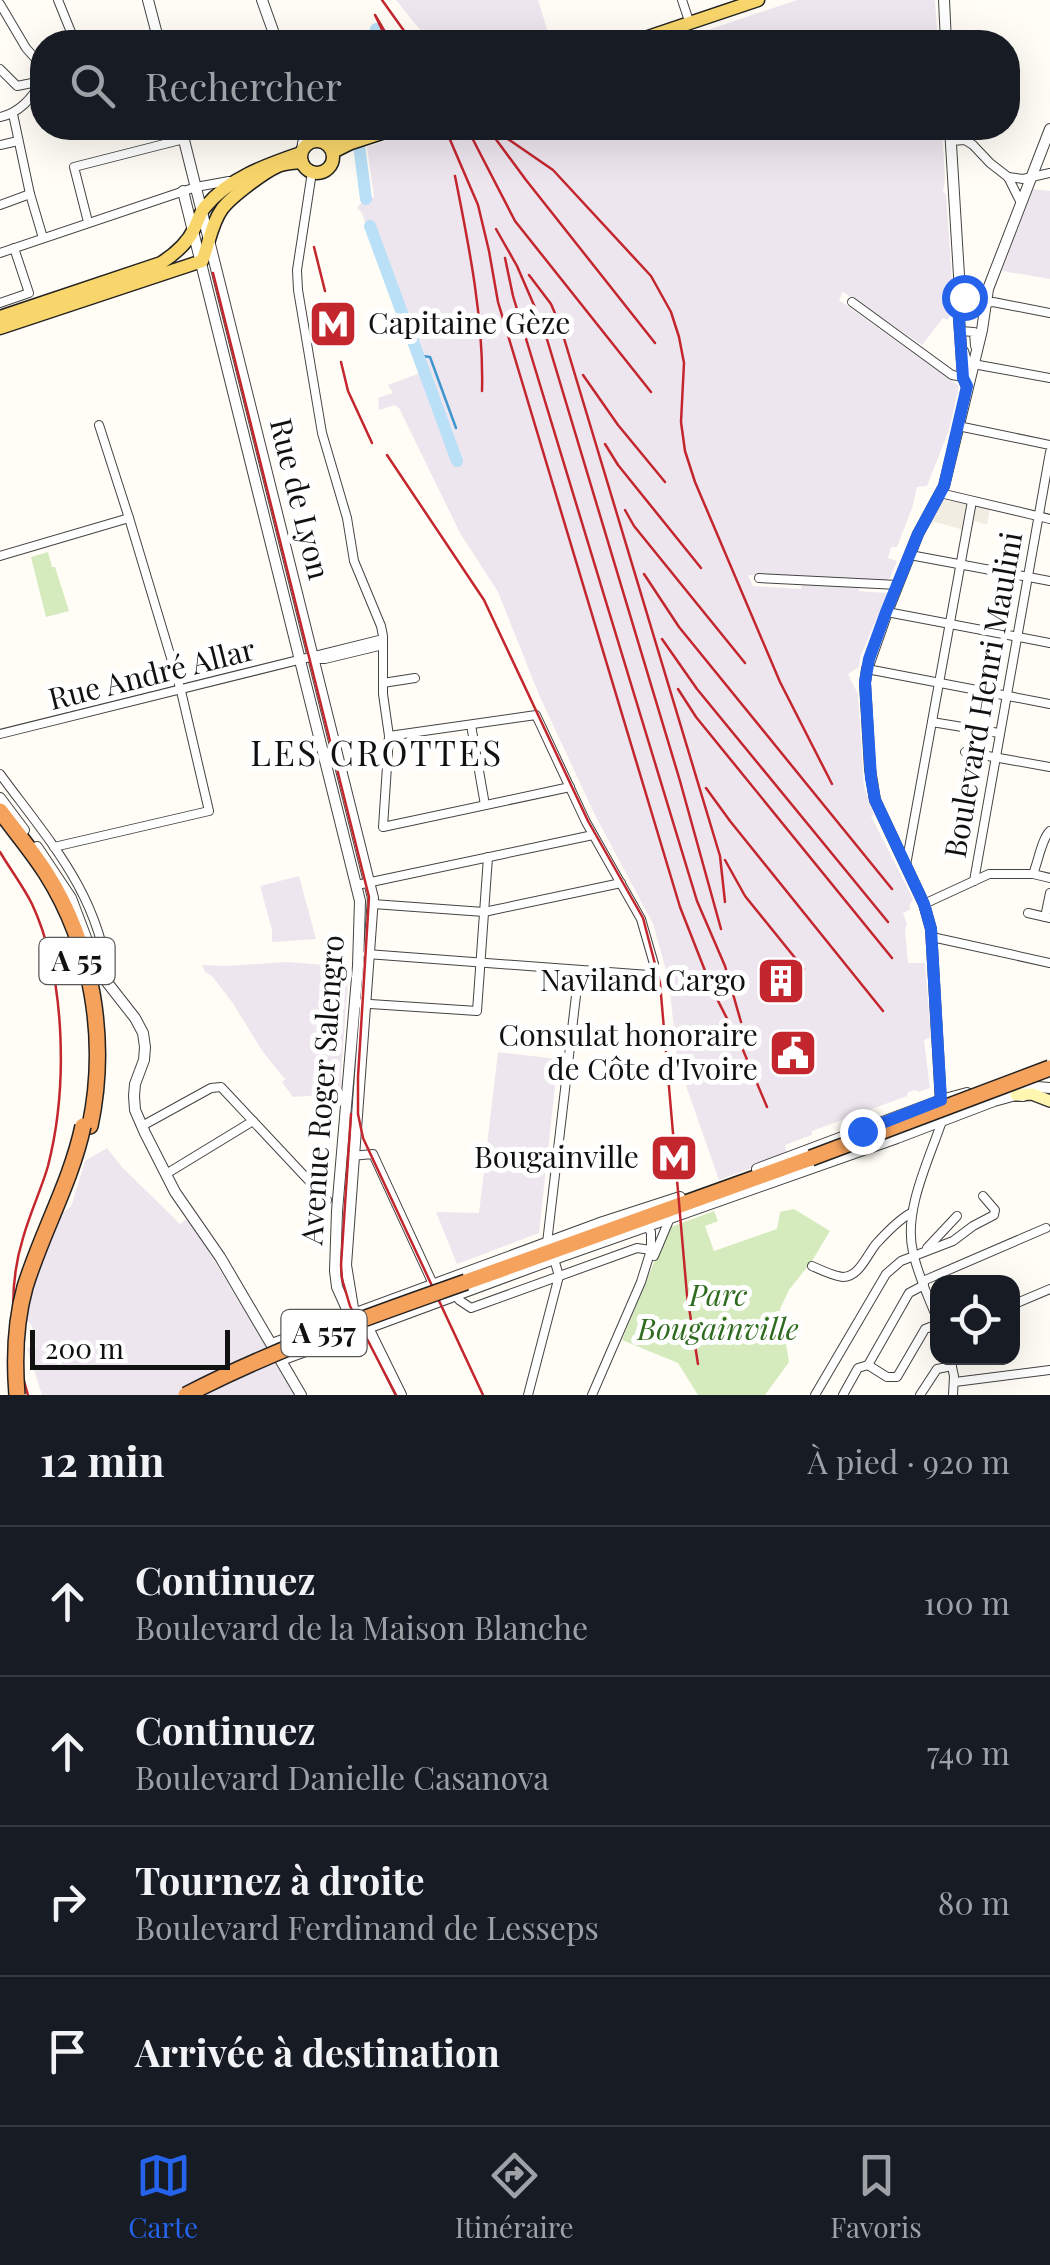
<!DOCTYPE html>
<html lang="fr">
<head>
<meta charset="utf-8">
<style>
  body { margin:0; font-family:"Playfair Display",serif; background:#242831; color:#f1f3f6 }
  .controls { position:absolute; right:30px; bottom:30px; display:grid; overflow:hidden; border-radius:20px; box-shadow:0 10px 40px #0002 }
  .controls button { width:90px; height:90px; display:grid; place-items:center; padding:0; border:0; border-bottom:2px solid #363941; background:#171b24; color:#f1f3f6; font:50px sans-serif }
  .scale { position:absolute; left:30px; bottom:25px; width:200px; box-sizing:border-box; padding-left:10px; border:5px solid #111; border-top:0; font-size:28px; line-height:35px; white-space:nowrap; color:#111; -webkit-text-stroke:8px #fff; paint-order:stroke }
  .stop { position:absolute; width:30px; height:30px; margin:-22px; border:8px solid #2563eb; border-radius:50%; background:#fff }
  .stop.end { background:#2563eb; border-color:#fff; box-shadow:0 2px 10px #0008 }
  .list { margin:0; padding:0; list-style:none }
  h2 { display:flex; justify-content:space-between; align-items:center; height:130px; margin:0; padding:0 40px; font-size:42px }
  h2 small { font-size:32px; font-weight:400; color:#9ea1a6 }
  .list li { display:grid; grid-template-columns:65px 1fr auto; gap:30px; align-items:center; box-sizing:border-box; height:150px; padding:0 40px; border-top:2px solid #363941 }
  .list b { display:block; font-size:38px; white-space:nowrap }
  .list p { margin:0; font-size:32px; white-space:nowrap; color:#9ea1a6 }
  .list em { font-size:32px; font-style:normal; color:#9ea1a6 }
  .icon { flex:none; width:55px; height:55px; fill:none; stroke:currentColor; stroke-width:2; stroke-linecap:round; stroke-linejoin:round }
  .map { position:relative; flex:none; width:1050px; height:1395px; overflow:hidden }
  .search { position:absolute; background:#171b24; box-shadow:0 10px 40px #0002; left:30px; right:30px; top:30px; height:110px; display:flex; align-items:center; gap:25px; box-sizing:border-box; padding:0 35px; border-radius:40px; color:#9ea1a6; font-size:38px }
  .sheet { height:730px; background:#171b24 }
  nav { display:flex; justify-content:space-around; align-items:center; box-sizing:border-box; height:140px; border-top:2px solid #363941; background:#171b24; font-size:28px; color:#9ea1a6 }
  nav a { display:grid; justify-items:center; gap:5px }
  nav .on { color:#2563eb }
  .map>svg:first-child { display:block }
</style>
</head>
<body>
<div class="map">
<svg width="1050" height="1395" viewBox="0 0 1050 1395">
  <rect width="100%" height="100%" fill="#fffdf5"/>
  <g fill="#eee6ef">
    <polygon points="396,0 538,0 551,42 430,42"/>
    <polygon points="797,0 935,0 938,42 672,42"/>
    <polygon points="422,128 942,128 945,179 943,192 946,194 954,308 950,309 950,317 947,320 943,318 922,345 843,292 839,300 959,386 949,430 927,486 917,487 912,508 897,547 891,547 888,558 897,561 890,578 884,582 748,575 753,586 801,589 802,583 858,585 859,591 887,593 860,658 859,667 848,674 858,694 864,787 874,815 871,816 913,899 909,906 911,909 903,913 907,924 905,929 908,963 925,963 931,1037 924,1040 930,1088 919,1092 915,1090 908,1092 907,1096 812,1131 812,1135 785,1145 787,1155 719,1180 677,1060 669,981 653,924 595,815 539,695 498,592 460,533 399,408 395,405 379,410 378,398 393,393 388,385 420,373 380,270 362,213 357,208 361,203 361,200 374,197 367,147"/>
    <polygon points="1033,189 1050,191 1050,279 1002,271"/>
    <polygon points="299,876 316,939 272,942 272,930 260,886"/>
    <polygon points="288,962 349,967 341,1074 342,1094 293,1097 282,1082 287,1078 284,1078 263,1052 232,1002 212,976 205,972 202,965 225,966"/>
    <polygon points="498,1052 558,1059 539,1233 457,1264 436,1212 479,1213"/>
    <polygon points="107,1148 122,1167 180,1224 188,1218 296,1395 42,1395 27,1348 36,1346 32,1325 24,1318 42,1225 71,1207 85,1161"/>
  </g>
  <g fill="#d5ebbd">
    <polygon points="48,552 52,567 55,567 69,611 46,617 31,557"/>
    <polygon points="794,1209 830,1231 812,1261 789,1290 780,1309 789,1362 765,1395 698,1395 678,1363 622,1340 668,1228 714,1211 718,1221 705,1226 714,1251 777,1229 780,1212"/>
  </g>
  <polygon fill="#f1ede2" points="943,499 990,508 987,525 975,521 971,532 935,522 929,525"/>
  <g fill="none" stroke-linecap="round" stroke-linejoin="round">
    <polyline stroke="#3f96cf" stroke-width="2.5" points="415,346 423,356 430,357 456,428"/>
    <g stroke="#b9e0f7" stroke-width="12">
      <polyline points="372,42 376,29"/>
      <polyline points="357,130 366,199"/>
      <polyline points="370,226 402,313"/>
      <polyline points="407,325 457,461"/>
    </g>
    <g stroke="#444" stroke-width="10">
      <g id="minor">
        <polyline points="58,0 75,42"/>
        <polyline points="682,0 690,24"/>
        <polyline points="0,4 26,48 42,66"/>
        <polyline points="0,69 17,86 42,81"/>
        <polyline points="13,114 30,194 43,238"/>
        <path d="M0,117C20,113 31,98 42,82"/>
        <polyline points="951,141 965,140 973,145 990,163 1008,177 1021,203"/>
        <polyline points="0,145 18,141"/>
        <polyline points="312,172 297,270 298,290 322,433 347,518 354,561 381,626 383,636 383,694 389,736 383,827 570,787"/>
        <polyline points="1008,177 1023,179 1050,173"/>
        <polyline points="0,205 30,194"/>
        <polyline points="88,222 74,167 184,139"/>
        <polyline points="0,253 196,187 229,181"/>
        <path d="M960,292C967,302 983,305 993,302L1050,313"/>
        <polyline points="852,302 952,375 963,377"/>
        <polyline points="0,303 29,293 14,248"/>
        <polyline points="960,331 974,332 975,346"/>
        <polyline points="964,351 967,361 973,364 1050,378"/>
        <polyline points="958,426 1050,445"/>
        <polyline points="940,493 1050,519"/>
        <polyline points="910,555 1050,581"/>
        <polyline points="0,556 129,518"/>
        <polyline points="759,578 898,585"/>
        <polyline points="887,612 1050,643"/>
        <polyline points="318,659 325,659 383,645"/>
        <polyline points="867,669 1050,704"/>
        <polyline points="383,683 415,678"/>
        <polyline points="932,722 999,733"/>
        <polyline points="471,725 485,805"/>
        <polyline points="0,734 383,639"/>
        <polyline points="965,752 1050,767"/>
        <path d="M0,774C50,842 99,894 109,982"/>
        <polyline points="54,847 209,811 181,691 129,518 99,425"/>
        <polyline points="906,865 972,501"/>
        <polyline points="1033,874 1050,878"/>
        <polyline points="974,881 1050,452"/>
        <polyline points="357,885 593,835"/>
        <polyline points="373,904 484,912 621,883"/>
        <path d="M924,904L989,874H1033C1038,862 1042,838 1050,831"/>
        <polyline points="1028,913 1050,918"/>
        <polyline points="1045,917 1050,893"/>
        <polyline points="932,937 1050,963"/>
        <polyline points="367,954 649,975 654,964 641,919 586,822 536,715 389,736"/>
        <polyline points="355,1003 477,1011 488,857"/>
        <polyline points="142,1126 211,1088 221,1087 327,1200"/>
        <polyline points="351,1156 373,1154 433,1284"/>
        <polyline points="166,1174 253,1121"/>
        <polyline points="547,1243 579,970"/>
        <polyline points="927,1248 957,1216"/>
        <polyline points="654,1256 670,1218"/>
        <path d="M812,1266C821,1270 833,1276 843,1277C859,1277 867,1255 876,1244C886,1233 898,1220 911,1213"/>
        <polyline points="923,1281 1046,1228"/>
        <polyline points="457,1295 459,1300 471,1308 637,1248 651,1250"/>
        <polyline points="1012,1305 1050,1289"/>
        <path d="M938,1321C929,1298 918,1276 913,1252C903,1211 929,1160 942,1121"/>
        <polyline points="950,1358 954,1376 953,1395"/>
        <polyline points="868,1365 887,1377 897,1377 925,1329 938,1324"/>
        <polyline points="868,1365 909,1293 924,1285"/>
        <polyline points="955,1382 1050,1370"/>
        <polyline points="528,1395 559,1276 554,1259"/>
        <polyline points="592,1395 641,1282 651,1250 651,1232 646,1226"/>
        <polyline points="815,1395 886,1274 901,1261 953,1241 973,1226 994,1215 995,1210 983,1196"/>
        <polyline points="843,1395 858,1368 868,1365"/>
        <polyline points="920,1395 937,1369 952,1366"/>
      </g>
    </g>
    <g stroke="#444" stroke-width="12">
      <g id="tertiary">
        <polyline points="148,0 159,42"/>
        <polyline points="262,0 277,42"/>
        <polyline points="944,0 946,42"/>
        <polyline points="181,128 373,898 346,1265 354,1314"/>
        <polyline points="950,128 960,292 958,303 963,377 966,385"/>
        <polyline points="302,151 303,143 309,128"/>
        <polyline points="183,191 360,901 358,966 337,1211 335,1271 337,1287 346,1307 368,1328 401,1395"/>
        <polyline points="0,798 24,830"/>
        <polyline points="37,847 71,898 99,972 135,1018 143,1033 145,1047 144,1060 135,1084 134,1096 135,1110 145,1133 175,1192 220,1257 301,1395"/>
        <polyline points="1013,1085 1050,1088"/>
        <polyline points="942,1121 931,929 924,904 875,800 870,769 865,683 867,669 887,612 918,534 944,486 982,330 988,289 1050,129"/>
        <polyline points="757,1169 941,1100 967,1093"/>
        <polyline points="272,1344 603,1222 680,1197"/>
        <polyline points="281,1360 554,1259 897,1138 994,1101 1016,1095 1023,1096"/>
      </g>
    </g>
    <g stroke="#333" stroke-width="14">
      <polyline id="secondary" points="1016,1095 1032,1094 1050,1101"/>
    </g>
    <g stroke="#222" stroke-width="15">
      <g id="primary">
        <polyline points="633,42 758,0"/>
        <circle cx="317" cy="157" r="16"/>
        <polyline points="325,143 368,128"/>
        <polyline points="333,152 351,143 397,128"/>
        <path d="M0,317L161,263C175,254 187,244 194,229C198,222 199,214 205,207C229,178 266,165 301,153"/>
        <path d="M0,328L202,261C209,245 211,224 222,209C231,197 264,172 278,166C286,163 294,163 302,162"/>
      </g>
    </g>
    <g stroke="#222" stroke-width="18">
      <g id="motorway">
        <path d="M0,811C15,831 32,851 46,873C93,947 108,1041 90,1126"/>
        <polyline points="466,1282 811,1158"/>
      </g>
    </g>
    <use href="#minor" stroke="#fff" stroke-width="8"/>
    <use href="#tertiary" stroke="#fff" stroke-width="10"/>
    <use href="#secondary" stroke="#fff6b0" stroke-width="11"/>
    <use href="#primary" stroke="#f9d66b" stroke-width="12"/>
    <use href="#motorway" stroke="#f5a25d" stroke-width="15"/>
    <g stroke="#c4262e" stroke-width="2.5">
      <polyline points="213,273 369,897 358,1077 358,1114 363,1138 483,1395"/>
      <polyline points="351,1114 341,1265 342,1279 350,1306 396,1395"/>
    </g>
    <g stroke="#c4262e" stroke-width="2.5">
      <polyline points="382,0 412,42"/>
      <polyline points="388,42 375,15 391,42"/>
      <polyline points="445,128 478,205 489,251 498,302 680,907 713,991 743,1050 767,1107"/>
      <polyline points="467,128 515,221 651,392"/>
      <polyline points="492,128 553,170 651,276 671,312 679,337 684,363 681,422 685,451 695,482 780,682 832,784"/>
      <polyline points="492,134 526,180 655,343"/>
      <path d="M455,176C469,246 484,320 482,391"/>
      <polyline points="496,229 517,266 543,326 680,781 721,929"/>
      <polyline points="314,247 325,291"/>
      <polyline points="505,258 513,296 697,901 725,966 741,1022"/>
      <polyline points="529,275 551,304 560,325 720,856 725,902"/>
      <polyline points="341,362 348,391 372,443"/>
      <polyline points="583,375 618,425 665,482"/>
      <polyline points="605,444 618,465 701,568"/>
      <polyline points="387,455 484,600 588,821 643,918 660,983 687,1295 698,1364"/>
      <polyline points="625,510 634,526 745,663"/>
      <polyline points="644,574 679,627 892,889"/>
      <polyline points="662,639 697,689 888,922"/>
      <polyline points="678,689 696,717 892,958"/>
      <polyline points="706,788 730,821 883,1011"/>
      <path d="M0,852C10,869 23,886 32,904C66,977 68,1088 48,1166C41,1190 30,1213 23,1238C7,1290 12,1344 28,1395"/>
      <polyline points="725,860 745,896 804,969"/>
    </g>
    <g stroke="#222" stroke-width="18" stroke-linecap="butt">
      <g id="motorway-bridge">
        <polyline points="811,1158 1050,1068"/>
        <path d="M17,1395C14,1358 15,1323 25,1287C42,1232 71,1182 83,1126"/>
        <path d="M186,1395C276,1348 371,1316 466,1282"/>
      </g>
    </g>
    <use href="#motorway-bridge" stroke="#f5a25d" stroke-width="15"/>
  </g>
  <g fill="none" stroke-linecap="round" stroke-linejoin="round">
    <polyline stroke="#2563eb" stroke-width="12" points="862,1131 941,1100 931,929 924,904 875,800 871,778 865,682 869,659 886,612 918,534 944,486 967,386 963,378 958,304 960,292 964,297"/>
  </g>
  <defs>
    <g id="metro-square" transform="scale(2.5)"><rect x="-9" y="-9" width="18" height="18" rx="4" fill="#c4262e" stroke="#fff"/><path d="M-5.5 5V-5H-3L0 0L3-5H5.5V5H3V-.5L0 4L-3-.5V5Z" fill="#fff"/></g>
    <g id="building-square" transform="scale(2.5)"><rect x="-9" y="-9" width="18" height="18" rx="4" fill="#c4262e" stroke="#fff"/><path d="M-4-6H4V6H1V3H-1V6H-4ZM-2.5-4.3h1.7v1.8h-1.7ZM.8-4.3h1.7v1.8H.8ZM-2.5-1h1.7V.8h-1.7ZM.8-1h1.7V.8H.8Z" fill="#fff"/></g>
    <g id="civic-square" transform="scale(2.5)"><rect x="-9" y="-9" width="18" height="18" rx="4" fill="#c4262e" stroke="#fff"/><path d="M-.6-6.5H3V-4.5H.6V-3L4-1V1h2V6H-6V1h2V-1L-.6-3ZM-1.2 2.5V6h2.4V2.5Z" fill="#fff"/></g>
  </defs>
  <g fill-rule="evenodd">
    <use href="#metro-square" x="333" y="324"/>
    <use href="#building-square" x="781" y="981"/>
    <use href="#civic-square" x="793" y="1053"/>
    <use href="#metro-square" x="674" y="1158"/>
  </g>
  <g text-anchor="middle" stroke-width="10" stroke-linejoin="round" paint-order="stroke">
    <g fill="#fff" stroke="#585858" stroke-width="2.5">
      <rect x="39.5" y="938" width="75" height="46" rx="8"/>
      <rect x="281.5" y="1310" width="85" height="46" rx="8"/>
    </g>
    <g font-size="28" font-weight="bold" fill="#111">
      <text x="77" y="971">A 55</text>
      <text x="324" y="1343">A 557</text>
    </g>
    <g font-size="30" fill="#111" stroke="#fff" text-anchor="end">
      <text x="368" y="334" text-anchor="start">Capitaine Gèze</text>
      <text x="746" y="991">Naviland Cargo</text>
      <text x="758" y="1046">Consulat honoraire<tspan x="758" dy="34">de Côte d'Ivoire</tspan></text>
      <text x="639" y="1168">Bougainville</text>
    </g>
    <g font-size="30" fill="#111" stroke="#fff">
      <text transform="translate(299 499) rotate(76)" y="10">Rue de Lyon</text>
      <text transform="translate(152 675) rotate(-14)" y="10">Rue André Allar</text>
      <text transform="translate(984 695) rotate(-80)" y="10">Boulevard Henri Maulini</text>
      <text transform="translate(323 1090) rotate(-86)" y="10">Avenue Roger Salengro</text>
    </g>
    <g font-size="30" font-style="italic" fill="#2f6b1f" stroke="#fff">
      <text x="718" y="1306">Parc<tspan x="718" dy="34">Bougainville</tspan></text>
    </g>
    <g font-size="35" letter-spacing="2.5" fill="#111" stroke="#fff">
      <text x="377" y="766">LES CROTTES</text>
    </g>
  </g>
</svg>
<div class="controls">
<button><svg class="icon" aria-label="locate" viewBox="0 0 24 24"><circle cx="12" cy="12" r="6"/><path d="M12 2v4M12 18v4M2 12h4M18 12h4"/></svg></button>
</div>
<div class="scale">200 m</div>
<div class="stop" style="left:964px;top:297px"></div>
<div class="stop end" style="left:862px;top:1131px"></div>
<div class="search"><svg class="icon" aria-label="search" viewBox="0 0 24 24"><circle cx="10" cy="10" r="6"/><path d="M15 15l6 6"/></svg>Rechercher</div>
</div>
<section class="sheet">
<h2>12 min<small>À pied · 920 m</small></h2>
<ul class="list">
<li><svg class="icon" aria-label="ahead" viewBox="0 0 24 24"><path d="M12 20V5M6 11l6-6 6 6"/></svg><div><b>Continuez</b><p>Boulevard de la Maison Blanche</p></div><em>100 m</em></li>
<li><svg class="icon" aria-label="ahead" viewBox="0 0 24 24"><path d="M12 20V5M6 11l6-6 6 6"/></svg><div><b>Continuez</b><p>Boulevard Danielle Casanova</p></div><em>740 m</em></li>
<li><svg class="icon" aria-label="right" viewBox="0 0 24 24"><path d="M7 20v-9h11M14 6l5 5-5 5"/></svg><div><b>Tournez à droite</b><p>Boulevard Ferdinand de Lesseps</p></div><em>80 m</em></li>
<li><svg class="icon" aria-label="arrive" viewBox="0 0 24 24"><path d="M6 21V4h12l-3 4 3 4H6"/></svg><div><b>Arrivée à destination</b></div></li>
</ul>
</section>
<nav>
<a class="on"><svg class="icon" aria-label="map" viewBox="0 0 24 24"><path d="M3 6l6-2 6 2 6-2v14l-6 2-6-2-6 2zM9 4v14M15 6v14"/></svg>Carte</a>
<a><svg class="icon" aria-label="directions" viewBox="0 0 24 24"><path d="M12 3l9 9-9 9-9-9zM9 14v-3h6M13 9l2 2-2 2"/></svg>Itinéraire</a>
<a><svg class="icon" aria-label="saved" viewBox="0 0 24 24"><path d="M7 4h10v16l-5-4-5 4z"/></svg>Favoris</a>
</nav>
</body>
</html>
